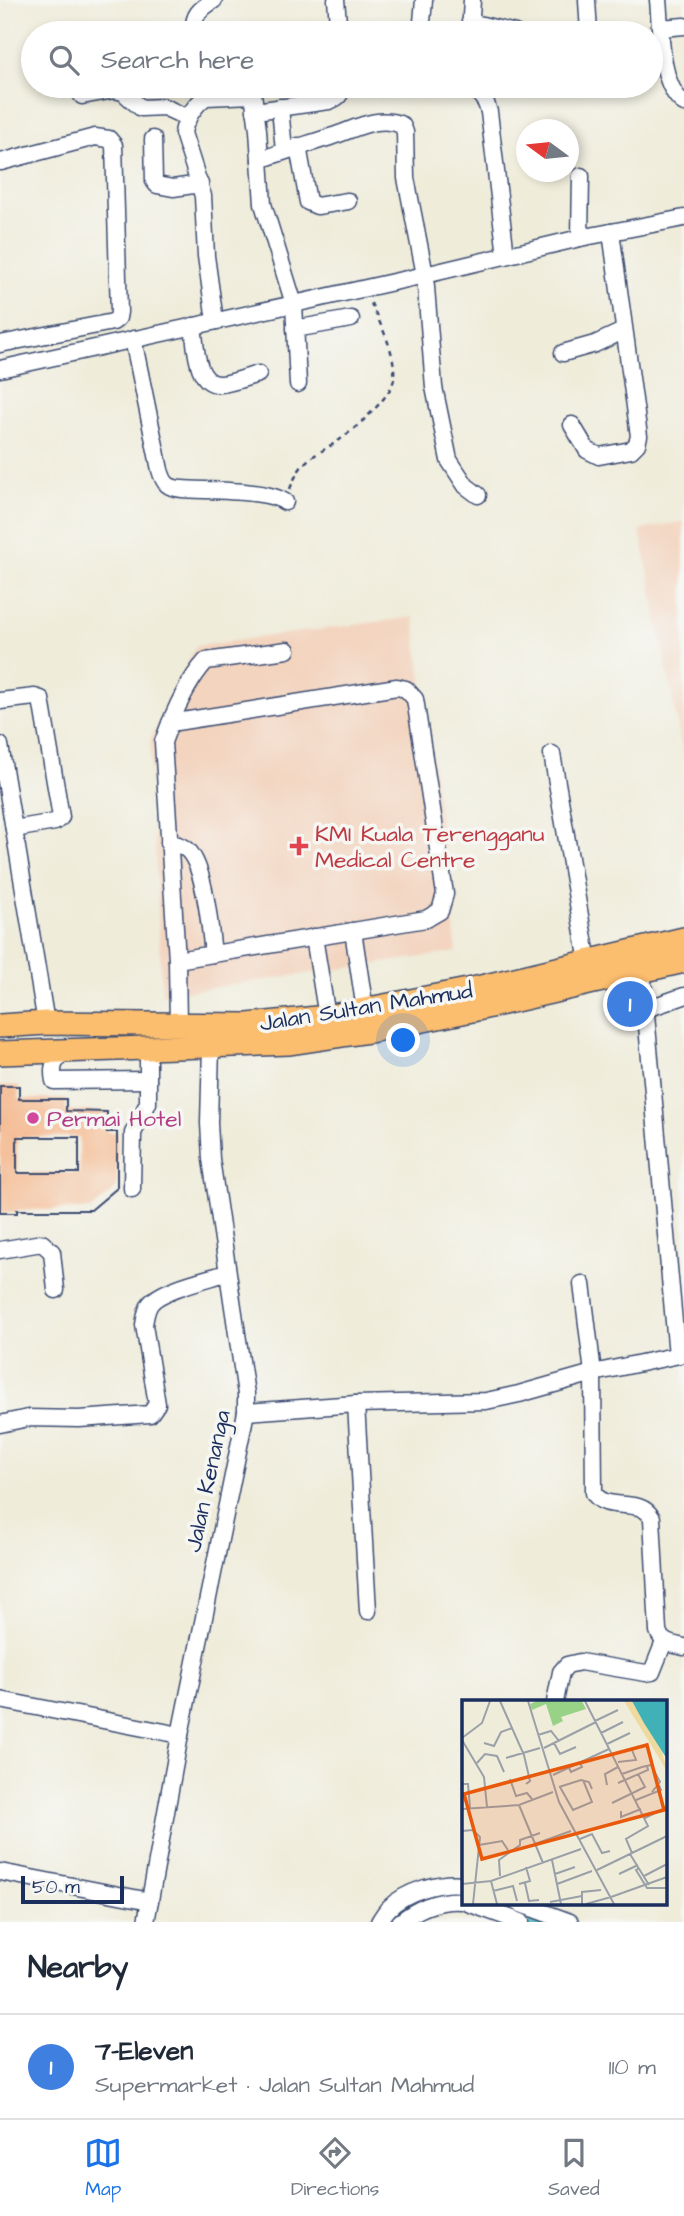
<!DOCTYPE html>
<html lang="en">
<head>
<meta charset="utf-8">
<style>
  body { margin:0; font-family:"Architects Daughter",sans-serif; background:#f2f2f3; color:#1f2937 }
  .compass { position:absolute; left:516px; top:119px; width:63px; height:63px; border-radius:50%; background:#fff; box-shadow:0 4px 10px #0003; rotate:285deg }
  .scale { position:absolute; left:21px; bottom:18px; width:103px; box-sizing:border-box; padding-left:7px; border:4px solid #1b2f5e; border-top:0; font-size:19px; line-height:24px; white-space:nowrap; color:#1b2f5e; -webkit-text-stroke:5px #f6f6f2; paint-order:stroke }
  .you { position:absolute; left:404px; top:1041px; width:24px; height:24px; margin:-18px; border:5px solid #fff; border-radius:50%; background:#1a73e8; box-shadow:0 0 0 10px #1a73e833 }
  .badge { display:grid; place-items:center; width:46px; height:46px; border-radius:50%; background:#1a73e8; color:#fff; font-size:23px; font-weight:700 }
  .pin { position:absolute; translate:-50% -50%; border:4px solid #fff; box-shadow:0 2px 7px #0006 }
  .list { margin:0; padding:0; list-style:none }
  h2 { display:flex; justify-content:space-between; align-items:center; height:91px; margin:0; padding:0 28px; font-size:30px }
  h2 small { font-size:23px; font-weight:400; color:#747a83 }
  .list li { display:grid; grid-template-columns:46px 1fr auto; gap:21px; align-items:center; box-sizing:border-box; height:105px; padding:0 28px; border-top:2px solid #e0e1e3 }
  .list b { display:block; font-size:26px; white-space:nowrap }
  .list p { margin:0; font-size:23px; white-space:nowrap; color:#747a83 }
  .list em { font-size:23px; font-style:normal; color:#747a83 }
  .icon { flex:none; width:38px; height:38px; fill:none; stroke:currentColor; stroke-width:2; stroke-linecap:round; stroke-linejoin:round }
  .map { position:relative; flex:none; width:684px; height:1922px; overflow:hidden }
  .search { position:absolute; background:#fff; box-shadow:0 4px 10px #0003; left:21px; right:21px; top:21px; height:77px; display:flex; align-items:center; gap:18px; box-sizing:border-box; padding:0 24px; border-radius:38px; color:#747a83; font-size:26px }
  .sheet { height:196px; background:#fff }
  nav { display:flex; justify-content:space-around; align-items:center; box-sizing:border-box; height:98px; border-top:2px solid #e0e1e3; background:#fff; font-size:19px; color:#747a83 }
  nav a { display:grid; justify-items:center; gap:4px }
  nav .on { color:#1a73e8 }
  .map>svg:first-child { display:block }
</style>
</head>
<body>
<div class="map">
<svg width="684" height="1922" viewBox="0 0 684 1922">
  <rect width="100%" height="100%" fill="#f6f6f2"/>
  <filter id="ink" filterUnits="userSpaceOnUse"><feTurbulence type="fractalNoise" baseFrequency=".0143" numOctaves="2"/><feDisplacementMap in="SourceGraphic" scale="14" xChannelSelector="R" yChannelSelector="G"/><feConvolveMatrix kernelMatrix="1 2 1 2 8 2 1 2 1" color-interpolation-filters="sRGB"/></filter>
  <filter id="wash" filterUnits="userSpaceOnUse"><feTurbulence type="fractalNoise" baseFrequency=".00686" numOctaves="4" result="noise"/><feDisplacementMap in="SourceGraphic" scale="28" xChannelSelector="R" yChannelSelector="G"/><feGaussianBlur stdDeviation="1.57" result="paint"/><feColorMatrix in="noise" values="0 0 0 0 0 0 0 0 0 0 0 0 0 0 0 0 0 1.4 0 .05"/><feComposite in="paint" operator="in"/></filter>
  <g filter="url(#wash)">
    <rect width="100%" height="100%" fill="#efecda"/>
    <g fill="#f3d4bf">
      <polygon points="684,521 684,758 640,530"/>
      <polygon points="414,617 457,952 162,995 150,740 196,646"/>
    </g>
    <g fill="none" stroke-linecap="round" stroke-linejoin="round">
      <g stroke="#41b1b8" stroke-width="24">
        <polyline points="493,1903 545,1922"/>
        <path d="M390,1922C405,1899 437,1889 463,1893"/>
      </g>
    </g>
    <g id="blocks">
      <path fill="#f4b385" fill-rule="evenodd" d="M0,1086H19V1099H66V1111L107,1112V1132H117V1188L91,1210H17V1213H0ZM17,1137H79V1173H17Z"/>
    </g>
  </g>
  <g filter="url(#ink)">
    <use href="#blocks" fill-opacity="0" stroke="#3b4b71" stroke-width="2"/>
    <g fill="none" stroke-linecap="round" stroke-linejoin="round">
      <g stroke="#3b4b71" stroke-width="19">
        <g id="minor">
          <polyline points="336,0 339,33"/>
          <polyline points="587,0 589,33"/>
          <path d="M658,0C661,28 659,86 684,103"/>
          <polyline points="470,22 515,33"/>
          <polyline points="661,28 684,26"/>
          <path d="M194,33C192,15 200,9 214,0"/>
          <polyline points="421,33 424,0"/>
          <polyline points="470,33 472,0"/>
          <polyline points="252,86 258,130 263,204 294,304 298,384"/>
          <polyline points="474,86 486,103 489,112 506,256"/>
          <polyline points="82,96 114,90 123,92 141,108 164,107 188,118"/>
          <polyline points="280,107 284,151"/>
          <path d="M255,111L329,101C338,98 341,95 342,86"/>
          <polyline points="153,139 154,181 157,185 173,188 200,184"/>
          <polyline points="298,146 308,202 317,206 348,201"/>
          <path d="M260,160C284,151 309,144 333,136C355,129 378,115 402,125L405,132L406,178L425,275L434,387L449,460L466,486L478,495"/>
          <polyline points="580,238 581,176"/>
          <path d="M215,321L206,256L203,196L183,133C185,120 195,104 206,97L253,95"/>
          <path d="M193,326C196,344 195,386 221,384C233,383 247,377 258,374"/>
          <polyline points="295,329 351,319"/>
          <path d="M133,339L160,470C164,484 168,488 182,489C206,491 267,489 285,502"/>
          <polyline points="0,344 113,322 118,318 119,312 114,145 109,139 95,137 1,162"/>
          <polyline points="563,353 595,344 623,331"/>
          <polyline points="0,369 425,275 580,238 684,218"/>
          <polyline points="572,425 587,450 599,456 631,450 637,444 639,436 611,232"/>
          <polyline points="0,701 35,697 41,699 61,817 55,822 14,829"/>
          <polyline points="170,723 397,687 406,689 415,699 445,894 440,911 426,919 177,960"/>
          <polyline points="0,745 46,1023"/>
          <polyline points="552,754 588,962"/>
          <path d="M169,842C174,844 181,845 185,848C205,861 210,929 213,954"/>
          <polyline points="353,931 365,1010"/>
          <polyline points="314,937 327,1017"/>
          <polyline points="642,971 677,1355"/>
          <polyline points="646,1009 684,996"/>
          <path d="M178,1025L177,960L163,742C173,714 186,683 206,661L287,650"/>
          <path d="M64,1051C54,1062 51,1066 54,1081L148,1080"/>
          <polyline points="132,1189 133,1133 148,1103 148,1048"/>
          <polyline points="0,1250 42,1243 52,1252 56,1290"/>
          <path d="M582,1284L593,1373L594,1493C606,1514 640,1495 652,1518L658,1631C662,1644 672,1644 684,1647"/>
          <polyline points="356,1404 368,1611"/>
          <polyline points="246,1412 356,1404 486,1401 519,1394 593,1373 684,1354"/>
          <path d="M0,1424L28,1418L79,1419L150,1414L157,1404L144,1325C145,1318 146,1310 150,1304C161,1289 208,1279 226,1273"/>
          <polyline points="0,1700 180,1735"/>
          <polyline points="555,1702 561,1672 567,1665 580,1662 646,1673 652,1672 664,1642"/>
          <polyline points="0,1872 150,1901"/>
          <polyline points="468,1903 521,1922"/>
          <polyline points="518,1903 570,1922"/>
          <polyline points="146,1922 180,1735 246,1412 246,1394 211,1159 209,1123 211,1046"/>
          <path d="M379,1922C382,1917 385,1912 389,1908C406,1891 440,1881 463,1884"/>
          <path d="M400,1922C419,1907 440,1899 463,1901"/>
        </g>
      </g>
      <g stroke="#3b4b71" stroke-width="26">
        <g id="highway">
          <polyline points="0,1026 46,1023 248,1025 327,1017 473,989 684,939"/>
          <polyline points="0,1053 290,1043 370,1031 477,1009 684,961"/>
        </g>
      </g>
      <path stroke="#3b4b71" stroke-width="2.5" stroke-dasharray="5 5" stroke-linecap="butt" d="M290,489C303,456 311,459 338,441C353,431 393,396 394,378C396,351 380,325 370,301"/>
      <use href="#minor" stroke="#fff" stroke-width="16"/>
      <use href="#highway" stroke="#fbbd6e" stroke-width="23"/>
    </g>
  </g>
  <path fill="#e0444e" stroke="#f6f6f2" stroke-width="2.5" d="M295.5 835.5h7v7h7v7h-7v7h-7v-7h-7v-7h7z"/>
  <circle fill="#d1479c" stroke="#f6f6f2" stroke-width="2.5" cx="33" cy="1118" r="7"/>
  <g text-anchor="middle" stroke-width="7" stroke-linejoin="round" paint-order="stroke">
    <g font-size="23" fill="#be3a42" stroke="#f6f6f2" text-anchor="start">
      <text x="315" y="841">KMI Kuala Terengganu<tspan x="315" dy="26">Medical Centre</tspan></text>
    </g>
    <g font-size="23" fill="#1b2f5e" stroke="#f6f6f2">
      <text transform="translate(366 1006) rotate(-9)" y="8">Jalan Sultan Mahmud</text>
      <text transform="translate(207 1481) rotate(-78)" y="8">Jalan Kenanga</text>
    </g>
    <g font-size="23" fill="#b23c85" stroke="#f6f6f2" text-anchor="start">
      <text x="47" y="1126">Permai Hotel</text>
    </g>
  </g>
  <g transform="translate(462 1700)">
    <rect width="205" height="205" fill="#efecda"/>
    <path d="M75,1H120L124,9L99,17L101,21L91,26L84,4L70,10L68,4Z" fill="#98d286"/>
    <path d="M162,1H170L199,48L205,71Z" fill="#eeda9e"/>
    <path d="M170,1H205V59L182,23Z" fill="#41b1b8"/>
    <path fill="none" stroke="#9aa0a8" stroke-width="2" d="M38,1L62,55L68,81L64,84M66,1L97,102L152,204M123,1L186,126L164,139L170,153M133,21L156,10M139,33L161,22M76,35L89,31L97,41M0,38L20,23L28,1M0,40L22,77L25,107M22,43L32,46L39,32L50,28M92,43L98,54L114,47M145,44L168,33M82,48L134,22M44,58L78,48M156,62L174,60L170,50M15,63L23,54L35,56L42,72M180,67L189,65L198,82L190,92M107,68L109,72L120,67L118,63M160,74L180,67M91,75L147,49M48,79L54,96L65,93L70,99M156,83L186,70L185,66M0,84H6L8,108M145,85L143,74L156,67M97,87L119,80L127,82L130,89M98,87L111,110L130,102L121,80M174,100L199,90L197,85M150,103L183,87L176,74M57,105L81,163M0,109L57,105L91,92M159,111V117L179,109M183,118L205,107M0,131L11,130L18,137L11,204M118,139L130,134L140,153L148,151M73,144L109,131M17,145L40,141L46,150M168,154L187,185M90,160L99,204M177,168L174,170L185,188H205M135,170L205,136M93,174L113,167M157,174L176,165M38,176L37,160L58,145V140L78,133M182,176L205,164M29,181L35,204M63,183L67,201L77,200M0,184L29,181L119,149M57,184L68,181L64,167M95,184L130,171M31,191L51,186L55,201M149,197L205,177M88,202L120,196M120,204V192L139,190M124,204L149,197"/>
    <path fill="#e8590c" fill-opacity="0.15" stroke="#e8590c" stroke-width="3.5" d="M185,45L202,110L20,159L2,94Z"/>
    <rect width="205" height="205" fill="none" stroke="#1b2f5e" stroke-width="3.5"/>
  </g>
</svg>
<svg class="compass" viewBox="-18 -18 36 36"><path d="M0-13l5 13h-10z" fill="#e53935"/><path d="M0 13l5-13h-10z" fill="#747a83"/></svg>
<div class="scale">50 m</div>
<div class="you"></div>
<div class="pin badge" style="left:630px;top:1004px;background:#3f7fe0">1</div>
<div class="search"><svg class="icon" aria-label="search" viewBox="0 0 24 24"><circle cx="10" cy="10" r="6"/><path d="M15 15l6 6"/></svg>Search here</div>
</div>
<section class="sheet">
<h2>Nearby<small></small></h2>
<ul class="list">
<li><span class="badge" style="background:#3f7fe0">1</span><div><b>7-Eleven</b><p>Supermarket · Jalan Sultan Mahmud</p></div><em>110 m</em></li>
</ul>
</section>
<nav>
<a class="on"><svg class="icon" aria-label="map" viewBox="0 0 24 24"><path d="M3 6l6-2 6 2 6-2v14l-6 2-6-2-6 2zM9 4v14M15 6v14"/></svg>Map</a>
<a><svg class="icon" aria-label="directions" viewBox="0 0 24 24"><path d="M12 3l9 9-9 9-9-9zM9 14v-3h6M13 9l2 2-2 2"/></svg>Directions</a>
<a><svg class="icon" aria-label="saved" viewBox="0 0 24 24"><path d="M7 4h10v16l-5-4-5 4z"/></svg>Saved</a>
</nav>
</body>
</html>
